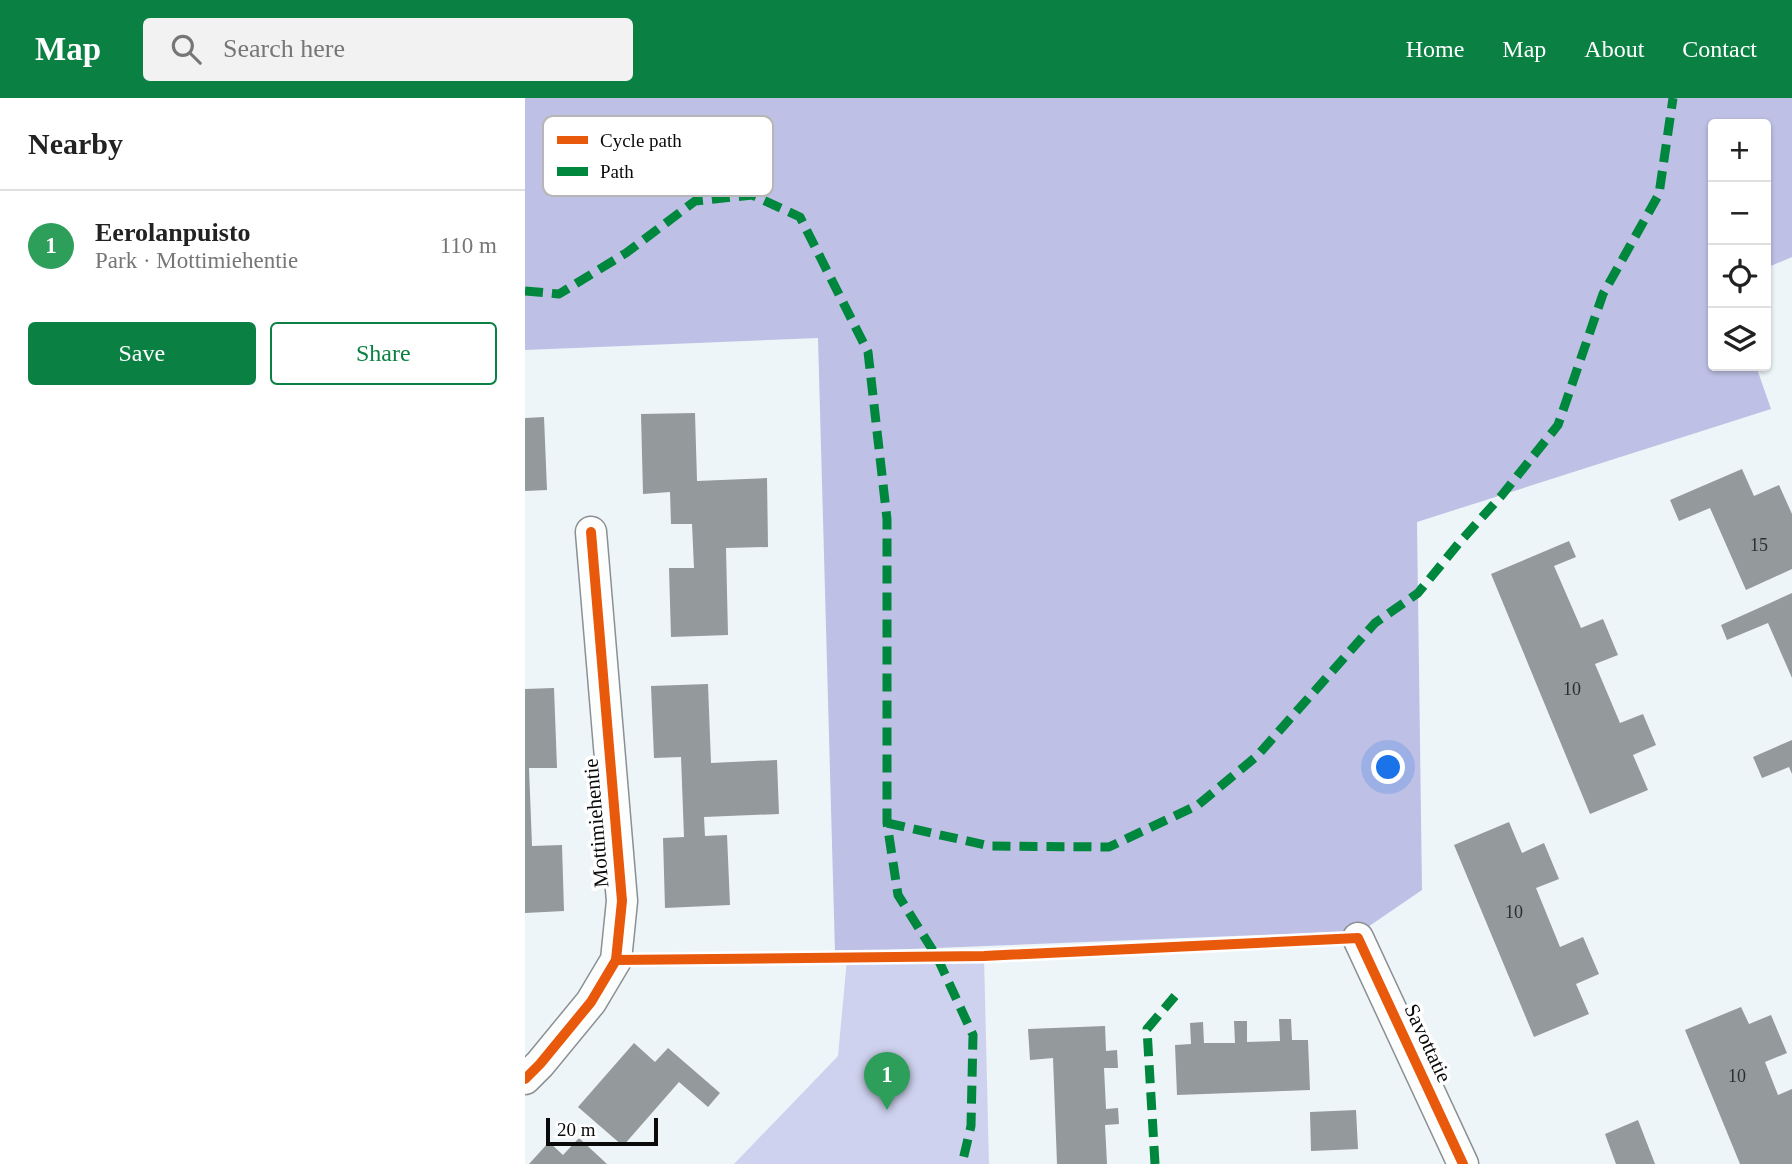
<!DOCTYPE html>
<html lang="en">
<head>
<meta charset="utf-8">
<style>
  body { margin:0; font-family:"Times New Roman",serif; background:#f2f2f2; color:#222 }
  .controls { position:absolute; right:21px; top:21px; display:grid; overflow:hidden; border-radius:7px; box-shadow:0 2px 5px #0004 }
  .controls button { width:63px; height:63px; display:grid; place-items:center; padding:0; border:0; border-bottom:2px solid #e0e0e0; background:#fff; color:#222; font:35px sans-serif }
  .scale { position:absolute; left:21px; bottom:18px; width:112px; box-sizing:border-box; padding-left:7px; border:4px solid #0a0a0a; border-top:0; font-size:19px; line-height:24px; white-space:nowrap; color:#0a0a0a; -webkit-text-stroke:5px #fff; paint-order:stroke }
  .you { position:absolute; left:864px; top:670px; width:24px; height:24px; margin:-18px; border:5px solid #fff; border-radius:50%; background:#1a73e8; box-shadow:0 0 0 10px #1a73e833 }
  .badge { display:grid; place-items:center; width:46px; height:46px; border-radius:50%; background:#0b8043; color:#fff; font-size:23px; font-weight:700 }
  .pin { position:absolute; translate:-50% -58px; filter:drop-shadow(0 2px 4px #0008) }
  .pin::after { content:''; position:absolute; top:37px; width:24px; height:21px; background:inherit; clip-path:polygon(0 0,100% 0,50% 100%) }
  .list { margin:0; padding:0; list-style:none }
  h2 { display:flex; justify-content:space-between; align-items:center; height:91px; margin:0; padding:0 28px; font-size:30px }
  h2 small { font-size:23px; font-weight:400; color:#767676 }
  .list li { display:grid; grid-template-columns:46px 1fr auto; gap:21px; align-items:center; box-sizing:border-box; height:112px; padding:0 28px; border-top:2px solid #e0e0e0 }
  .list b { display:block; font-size:26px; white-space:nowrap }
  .list p { margin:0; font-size:23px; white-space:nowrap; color:#767676 }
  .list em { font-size:23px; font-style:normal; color:#767676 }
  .actions { display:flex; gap:14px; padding:21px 28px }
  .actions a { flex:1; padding:16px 0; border:2px solid #0b8043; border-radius:7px; text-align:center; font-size:24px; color:#0b8043 }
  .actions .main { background:#0b8043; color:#fff }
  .icon { flex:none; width:38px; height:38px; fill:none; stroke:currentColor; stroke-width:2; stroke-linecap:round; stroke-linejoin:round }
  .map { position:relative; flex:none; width:1267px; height:1066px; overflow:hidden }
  header { display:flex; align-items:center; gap:42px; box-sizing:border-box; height:98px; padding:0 35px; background:#0b8043; color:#fff }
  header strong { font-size:33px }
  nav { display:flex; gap:38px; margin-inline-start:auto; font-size:24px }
  .search { width:490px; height:63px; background:#f2f2f2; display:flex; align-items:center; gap:18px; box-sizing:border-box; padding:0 24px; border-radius:7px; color:#767676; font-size:26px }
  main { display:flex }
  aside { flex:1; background:#fff }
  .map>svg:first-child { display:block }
</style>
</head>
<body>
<header>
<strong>Map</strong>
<div class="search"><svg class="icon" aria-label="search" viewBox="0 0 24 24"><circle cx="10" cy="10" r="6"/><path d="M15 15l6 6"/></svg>Search here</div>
<nav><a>Home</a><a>Map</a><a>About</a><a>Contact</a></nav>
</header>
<main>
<aside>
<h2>Nearby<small></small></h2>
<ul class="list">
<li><span class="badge" style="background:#2e9e5b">1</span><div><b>Eerolanpuisto</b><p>Park · Mottimiehentie</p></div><em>110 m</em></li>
</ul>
<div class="actions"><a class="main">Save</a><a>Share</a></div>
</aside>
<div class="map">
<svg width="1267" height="1066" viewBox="0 0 1267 1066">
  <rect width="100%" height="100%" fill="#edf5f9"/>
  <polygon fill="#ced2ee" points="459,858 464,1066 209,1066 313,958 322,861"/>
  <polygon fill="#bec0e5" points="0,0 1267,0 1267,159 1241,170 1241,26 1188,26 1188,268 1231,268 1246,311 892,424 897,792 837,833 310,854 293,240 0,252"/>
  <g fill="#94999b">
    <polygon points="170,315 172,383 242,380 243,449 201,450 203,537 146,539 144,470 169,470 167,426 146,426 145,394 118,396 116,316"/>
    <polygon points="19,319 22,392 0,393 0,320"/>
    <polygon points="1217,371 1229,398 1254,387 1267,416 1267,471 1221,492 1185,410 1154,423 1145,402"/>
    <polygon points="1044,443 1051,459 1029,468 1056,530 1078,521 1093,557 1070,566 1095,625 1118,616 1131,647 1108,657 1123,692 1065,716 966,476"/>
    <polygon points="1267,495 1267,580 1243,525 1202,542 1196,527"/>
    <polygon points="183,586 186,665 252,662 254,716 179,719 180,738 202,737 205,807 140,810 138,740 159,739 156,659 129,660 126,588"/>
    <polygon points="29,590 32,670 4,670 7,748 37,747 39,813 0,815 0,591"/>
    <polygon points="1267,642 1267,676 1264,669 1237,680 1228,659"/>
    <polygon points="984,724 997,755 1019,745 1034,781 1011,790 1035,849 1058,839 1074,876 1051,886 1064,916 1009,939 929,747"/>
    <polygon points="1216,909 1224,926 1246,917 1262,955 1240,964 1253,997 1267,991 1267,1066 1215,1066 1160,932"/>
    <polygon points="754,921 766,921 767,942 783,942 785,992 652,997 650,947 666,946 665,925 678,924 679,945 710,945 709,923 722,923 722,944 755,943"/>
    <polygon points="580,928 581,953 592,952 593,970 579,970 581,1011 593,1010 594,1026 580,1027 582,1066 532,1066 528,960 505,962 503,931"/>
    <polygon points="109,945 130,964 143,950 195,995 183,1009 154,984 98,1048 53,1009"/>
    <polygon points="831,1012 833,1051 786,1053 785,1014"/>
    <polygon points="1113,1022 1130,1066 1091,1066 1080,1036"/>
    <polygon points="54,1040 82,1066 4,1066 24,1044 38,1057"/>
  </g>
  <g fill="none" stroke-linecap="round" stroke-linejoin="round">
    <g stroke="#8c9092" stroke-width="33">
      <g id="minor">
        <polyline points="833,840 938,1066"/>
        <polyline points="0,981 15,966 66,904 91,862 97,803 66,434"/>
      </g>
    </g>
    <use href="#minor" stroke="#fcfefe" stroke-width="30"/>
    <g stroke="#00873e" stroke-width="9" stroke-dasharray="18 9" stroke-linecap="butt">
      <polyline points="0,193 34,196 101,155 170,103 227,97 275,119 343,254 362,421 362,725 373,797 412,859 448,937 446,1028 437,1066"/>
      <polyline points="362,725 465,748 584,749 673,707 732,658 850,525 893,495 934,445 977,397 1033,327 1078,196 1134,96 1148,0"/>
      <polyline points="630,1066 622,931 650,898"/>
    </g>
    <g stroke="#fff" stroke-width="15">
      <g id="cycleway">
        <polyline points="91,862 459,858 833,840 938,1066"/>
        <polyline points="0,981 15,966 66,904 91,862 97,803 66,434"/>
      </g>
    </g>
    <use href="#cycleway" stroke="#e8590c" stroke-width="10"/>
  </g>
  <g text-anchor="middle" stroke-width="7" stroke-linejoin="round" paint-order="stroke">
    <g font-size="18" fill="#2c2e2e">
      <text x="1234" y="453">15</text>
      <text x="1047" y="597">10</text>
      <text x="989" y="820">10</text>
      <text x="1212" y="984">10</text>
    </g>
    <g font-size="21" fill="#0a0a0a" stroke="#fff">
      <text transform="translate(71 725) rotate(-95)" y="7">Mottimiehentie</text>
      <text transform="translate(903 945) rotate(65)" y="7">Savottatie</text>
    </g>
  </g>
  <rect x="18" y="18" width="230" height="80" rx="10" fill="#fff" stroke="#b6b6b6" stroke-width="2"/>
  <rect x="32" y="38" width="31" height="8" fill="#e8590c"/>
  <rect x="32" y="69" width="31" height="9" fill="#00873e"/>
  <g font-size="19" fill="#0a0a0a">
    <text x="75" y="49">Cycle path</text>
    <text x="75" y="80">Path</text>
  </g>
</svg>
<div class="controls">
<button>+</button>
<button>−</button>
<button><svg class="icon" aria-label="locate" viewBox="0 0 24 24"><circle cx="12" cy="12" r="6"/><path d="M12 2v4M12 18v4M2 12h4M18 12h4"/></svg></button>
<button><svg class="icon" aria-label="layers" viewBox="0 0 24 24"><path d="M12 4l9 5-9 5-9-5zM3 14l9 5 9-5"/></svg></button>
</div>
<div class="scale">20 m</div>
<div class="you"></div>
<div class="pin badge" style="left:362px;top:1012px;background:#2e9e5b">1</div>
</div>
</main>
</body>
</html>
